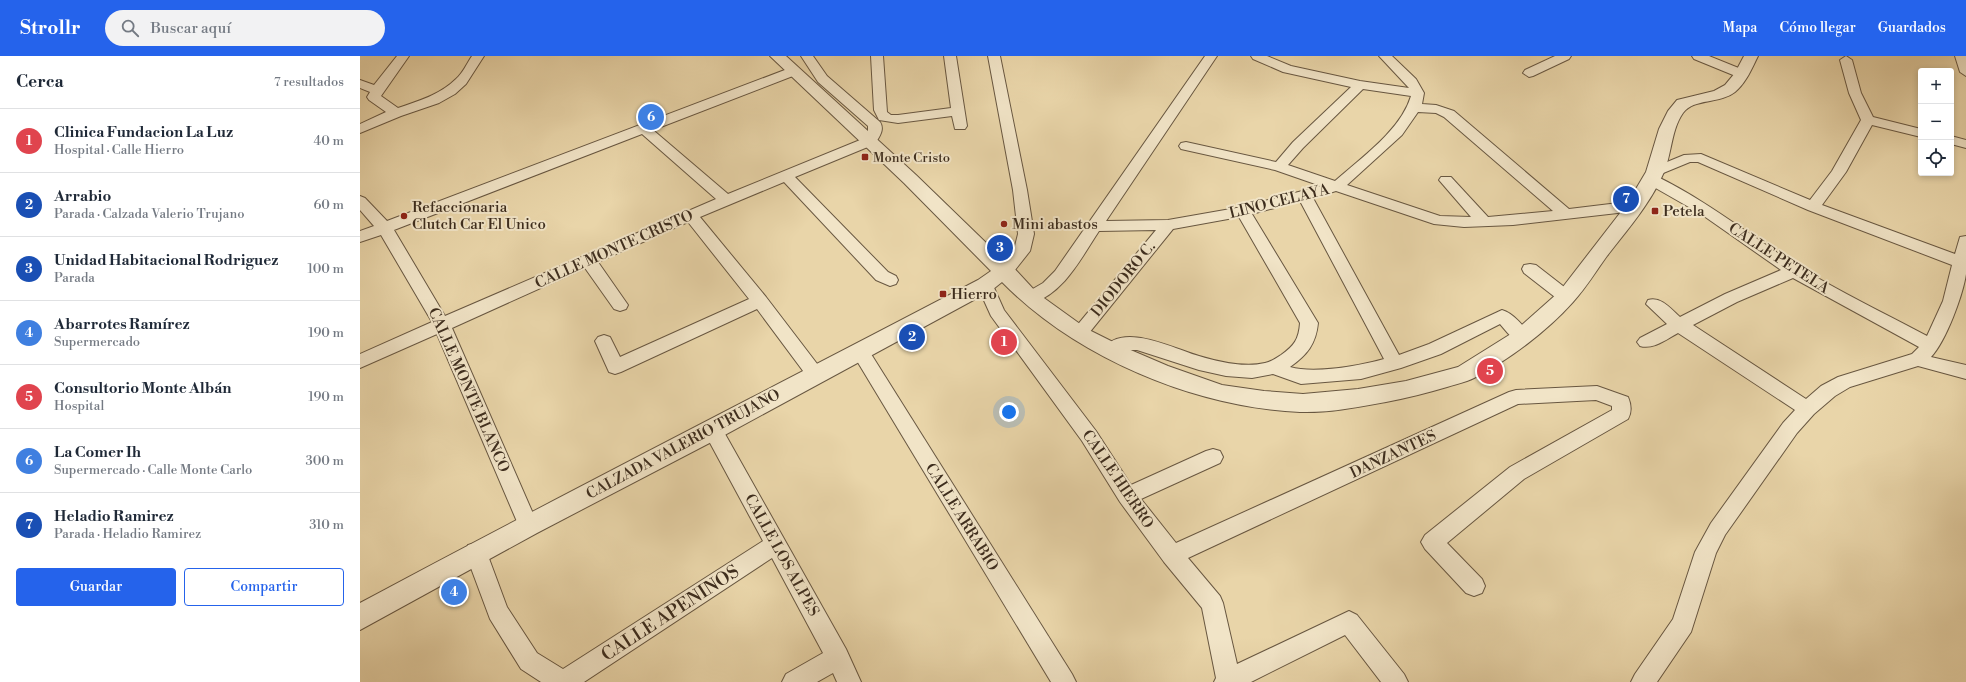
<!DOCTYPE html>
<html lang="es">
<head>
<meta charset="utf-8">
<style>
  body { margin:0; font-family:"Libre Bodoni",serif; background:#f2f2f3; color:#1f2937 }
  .controls { position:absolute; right:12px; top:12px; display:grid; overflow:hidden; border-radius:4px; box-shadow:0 2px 6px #0003 }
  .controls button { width:36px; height:36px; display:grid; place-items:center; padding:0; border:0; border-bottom:1px solid #e0e1e3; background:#fff; color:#1f2937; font:20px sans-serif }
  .you { position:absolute; left:649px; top:356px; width:14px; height:14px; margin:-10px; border:3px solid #fff; border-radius:50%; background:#1a73e8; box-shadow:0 0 0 6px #1a73e833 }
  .badge { display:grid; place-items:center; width:26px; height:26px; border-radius:50%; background:#2563eb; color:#fff; font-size:13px; font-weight:700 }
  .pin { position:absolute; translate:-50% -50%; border:2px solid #fff; box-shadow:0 1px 4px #0006 }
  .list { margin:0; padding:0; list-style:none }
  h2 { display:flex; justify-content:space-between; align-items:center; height:52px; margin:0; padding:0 16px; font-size:17px }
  h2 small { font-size:13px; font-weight:400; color:#747a83 }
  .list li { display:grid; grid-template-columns:26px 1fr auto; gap:12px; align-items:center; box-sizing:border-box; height:64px; padding:0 16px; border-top:1px solid #e0e1e3 }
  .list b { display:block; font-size:15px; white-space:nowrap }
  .list p { margin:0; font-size:13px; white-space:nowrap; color:#747a83 }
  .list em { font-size:13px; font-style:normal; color:#747a83 }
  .actions { display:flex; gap:8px; padding:12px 16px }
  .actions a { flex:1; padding:9px 0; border:1px solid #2563eb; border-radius:4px; text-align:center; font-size:14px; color:#2563eb }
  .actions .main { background:#2563eb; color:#fff }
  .icon { flex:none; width:22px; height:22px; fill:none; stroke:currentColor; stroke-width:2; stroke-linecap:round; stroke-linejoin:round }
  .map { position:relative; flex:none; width:1606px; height:626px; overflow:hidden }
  header { display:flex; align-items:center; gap:24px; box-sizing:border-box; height:56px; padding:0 20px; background:#2563eb; color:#fff }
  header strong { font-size:19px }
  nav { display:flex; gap:22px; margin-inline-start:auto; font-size:14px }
  .search { width:280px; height:36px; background:#f2f2f3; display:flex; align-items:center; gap:10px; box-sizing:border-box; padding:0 14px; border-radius:22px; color:#747a83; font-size:15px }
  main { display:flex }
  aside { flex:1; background:#fff }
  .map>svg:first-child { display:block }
</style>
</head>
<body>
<header>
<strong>Strollr</strong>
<div class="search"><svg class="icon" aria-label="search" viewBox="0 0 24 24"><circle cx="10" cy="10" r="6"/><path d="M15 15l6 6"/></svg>Buscar aquí</div>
<nav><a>Mapa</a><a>Cómo llegar</a><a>Guardados</a></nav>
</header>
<main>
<aside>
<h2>Cerca<small>7 resultados</small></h2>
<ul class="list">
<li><span class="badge" style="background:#e0444e">1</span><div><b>Clinica Fundacion La Luz</b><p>Hospital · Calle Hierro</p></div><em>40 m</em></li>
<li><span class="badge" style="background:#1a4fb4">2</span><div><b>Arrabio</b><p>Parada · Calzada Valerio Trujano</p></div><em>60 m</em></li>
<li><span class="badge" style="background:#1a4fb4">3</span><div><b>Unidad Habitacional Rodriguez</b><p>Parada</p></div><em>100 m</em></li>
<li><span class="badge" style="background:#3f7fe0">4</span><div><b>Abarrotes Ramírez</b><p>Supermercado</p></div><em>190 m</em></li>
<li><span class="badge" style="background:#e0444e">5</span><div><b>Consultorio Monte Albán</b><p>Hospital</p></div><em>190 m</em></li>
<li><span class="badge" style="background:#3f7fe0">6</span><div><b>La Comer Ih</b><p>Supermercado · Calle Monte Carlo</p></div><em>300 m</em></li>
<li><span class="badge" style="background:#1a4fb4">7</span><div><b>Heladio Ramirez</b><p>Parada · Heladio Ramirez</p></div><em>310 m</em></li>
</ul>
<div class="actions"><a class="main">Guardar</a><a>Compartir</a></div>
</aside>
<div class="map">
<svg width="1606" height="626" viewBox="0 0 1606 626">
  <rect width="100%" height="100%" fill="#e9d5a9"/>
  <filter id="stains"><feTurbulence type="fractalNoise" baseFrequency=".005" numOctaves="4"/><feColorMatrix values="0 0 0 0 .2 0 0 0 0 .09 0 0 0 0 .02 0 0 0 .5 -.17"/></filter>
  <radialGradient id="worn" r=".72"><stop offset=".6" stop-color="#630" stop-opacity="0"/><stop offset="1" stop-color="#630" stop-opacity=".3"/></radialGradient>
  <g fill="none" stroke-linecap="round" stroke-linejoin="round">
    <g stroke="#685741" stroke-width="2">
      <g id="minor">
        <path d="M37,0H49L21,40L38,52C58,45 80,39 96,23C103,17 107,7 112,0H124L106,28L95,38L79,47L41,60L0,77V68L26,56L9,44L7,41L10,36L0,32V24L14,29Z"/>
        <path d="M441,0H453L467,20L520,66C525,74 519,81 515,88L435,121L528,216L536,220L538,224L536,228L530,230L516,224L424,126L340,161L406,241L461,313L464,318L461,323L455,325L449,323L397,253L261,316L255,318L249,316L235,285L238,281L244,279L250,281L260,301L389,243L328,166L238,206L268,249L266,253L260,255L254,253L225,212L92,272L178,469L175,475L168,478L161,475L77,278L0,312V298L72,266L21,179L0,186V175L14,170L0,154V140L5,142L27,165L430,12H438L440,15L438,18L293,74L368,138L505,82L508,77V70L458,26ZM282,78L356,143L85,260L34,174Z"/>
        <polygon points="511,0 523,0 527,56 531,59 538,59 591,52 584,0 596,0 607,70 605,73 595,73 592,60 538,67 519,64 514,54"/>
        <polygon points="628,0 640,0 667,134 674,178 670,195 651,219 645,220 639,219 637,215 654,194 658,178 653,134"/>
        <path d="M845,0H857L746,165L808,164L882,151L961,130L915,114L821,93L819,90L821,87L826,86L916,106L933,86L991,31L923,16L893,3L891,0H907L931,10L1000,25L1049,32L1019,0H1032L1056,23L1064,37L1062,48L1076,49L1094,55L1209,153L1275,145L1280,147L1283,150L1280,153L1275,155L1153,169L1104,171L1074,168L976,135L953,142L1039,299L1069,288L1142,254C1153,257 1165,271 1171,281L1168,285C1155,289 1148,277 1140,268L1081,298L1041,312L1001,323L941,328L913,318L892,322L866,320L839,314L777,294H766L751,301L745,300L742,295C760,264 814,293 839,300C859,306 884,312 905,307C911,306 916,302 921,299C934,290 939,283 940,267L879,161L813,173L725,282L719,284L713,282L710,278L796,174L739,175C721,202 704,238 670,248L664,246L662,242L664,238L683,227L695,215ZM1003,33L1051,40C1041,74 1001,102 975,125L928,109L943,92ZM1058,56L1076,57L1084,61L1193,155L1128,161L1091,121H1081L1079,124L1111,161L1080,160L987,129L1042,79ZM940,145L1024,303C999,310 954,318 930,311C947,299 956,288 958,267L892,158Z"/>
        <polygon points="1195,0 1211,0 1209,3 1173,20 1169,21 1163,17 1165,14"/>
        <polygon points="1332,0 1349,0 1386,15 1388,18 1382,22 1378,21 1334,3"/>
        <path d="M1486,0L1492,4L1501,37L1513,61L1561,73V81L1512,69L1486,116L1462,149L1595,198L1600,181L1606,180C1606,192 1606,205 1606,218C1603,239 1586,285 1571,301L1606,309V323L1558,310L1490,331L1475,340L1454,358L1437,377L1365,479L1356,497L1331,576L1297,626H1271L1275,618L1313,563L1335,496L1351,467L1423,367L1435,354L1318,277C1307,283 1293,294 1280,290L1277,286L1280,282L1307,268L1286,248L1288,244C1301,240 1311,253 1320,261L1365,238L1421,214L1341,158L1285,126L1283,123L1285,120L1290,119L1288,116L1290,113L1324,99L1341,98L1450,144L1472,115L1501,64L1489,37L1480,4ZM1330,106H1338L1448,154L1592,209L1583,245L1567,280C1524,257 1480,236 1439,211C1391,180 1347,145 1296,120ZM1433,222L1559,291L1552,298L1478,321L1461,330L1446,343L1333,269L1377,246Z"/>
        <polygon points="1595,0 1606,0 1606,20 1600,16"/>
        <polygon points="1591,80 1606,84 1606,92 1591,88"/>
        <polygon points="1170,208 1176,209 1212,237 1214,241 1212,245 1206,247 1200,245 1164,217 1162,213 1164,209"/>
        <path d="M625,223L631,225L644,254L736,375L771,429L846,395L853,393L860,395L863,401L860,407L781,443L816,487L1149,336L1156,334L1237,330L1268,341C1271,348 1272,356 1268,363L1164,423L1087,487L1122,523L1125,530L1122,537L1114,540L1106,537L1065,493L1061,486L1065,479L1150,411L1252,354V350L1236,344L1158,348L828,502L860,540L863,547L877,608L989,555L997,559L1044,618L1048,626H1021L985,579L891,626H854L856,622L842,552L804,506L760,446L722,385L631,260L617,229L619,225Z"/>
        <polygon points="500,289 506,290 712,618 716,626 691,626 491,295 494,290"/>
        <polygon points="353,366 360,369 486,593 501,626 477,626 473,617 457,626 422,626 426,618 463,597 412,502 224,626 181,626 161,613 130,563 105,496 108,489 116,487 124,489 147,551 177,597 203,613 403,485 343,374 346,369"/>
      </g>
    </g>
    <g stroke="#685741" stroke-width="2">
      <path id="tertiary" d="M410,0H426L556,119L649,209L652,210L677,237L727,273L759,289L808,310L862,329L904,335L943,338L998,333L1046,325L1098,311L1154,276L1199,236L1267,148L1286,116L1299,73L1308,55L1317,44L1354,35L1365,29L1375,17L1384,0H1398C1392,12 1386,27 1375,36C1360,48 1334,42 1323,57C1311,74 1312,97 1304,116C1291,147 1267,174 1247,200C1236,215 1226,232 1213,246C1187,275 1149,304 1114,322C1106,326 1096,328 1087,331C1067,337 1047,342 1026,346C999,351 968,357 940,356C834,351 717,302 642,226L632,234L361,381L177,477L0,574V547C205,437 412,332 618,224L631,215L544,127Z"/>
    </g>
    <use href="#minor" fill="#f1e4c7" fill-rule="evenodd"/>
    <use href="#tertiary" fill="#f1e4c7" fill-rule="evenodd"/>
  </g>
  <g fill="#8f2418" stroke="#f1e4c7" stroke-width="1.5">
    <rect x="501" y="97" width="8" height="8" rx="2"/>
    <rect x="1291" y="151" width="8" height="8" rx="2"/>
    <circle cx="44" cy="160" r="4"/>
    <circle cx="644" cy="168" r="4"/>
    <rect x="579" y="234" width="8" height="8" rx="2"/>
  </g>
  <g text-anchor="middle" stroke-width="4" stroke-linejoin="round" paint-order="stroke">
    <g font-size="13" fill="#3d2d1e" stroke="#f1e4c7" text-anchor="start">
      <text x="513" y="106">Monte Cristo</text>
    </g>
    <g font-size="15" fill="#3d2d1e" stroke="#f1e4c7">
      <text transform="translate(919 145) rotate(-14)" y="5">LINO CELAYA</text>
      <text transform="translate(254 193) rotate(-24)" y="5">CALLE MONTE CRISTO</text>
      <text transform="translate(1419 202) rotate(33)" y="5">CALLE PETELA</text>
      <text transform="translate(763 223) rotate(-51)" y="5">DIODORO C.</text>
      <text transform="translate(109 334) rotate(66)" y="5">CALLE MONTE BLANCO</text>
      <text transform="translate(323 388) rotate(-28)" y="5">CALZADA VALERIO TRUJANO</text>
      <text transform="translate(1033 398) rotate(-25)" y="5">DANZANTES</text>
      <text transform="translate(758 423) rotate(56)" y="5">CALLE HIERRO</text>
      <text transform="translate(602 461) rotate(58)" y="5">CALLE ARRABIO</text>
      <text transform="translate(422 499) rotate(61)" y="5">CALLE LOS ALPES</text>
    </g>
    <g font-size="15" fill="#3d2d1e" stroke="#f1e4c7" text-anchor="start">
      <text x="52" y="156">Refaccionaria<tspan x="52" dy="17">Clutch Car El Unico</tspan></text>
      <text x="1303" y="160">Petela</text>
      <text x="652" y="173">Mini abastos</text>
      <text x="591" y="243">Hierro</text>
    </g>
    <g font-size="18" fill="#3d2d1e" stroke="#f1e4c7">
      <text transform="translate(310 557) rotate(-33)" y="6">CALLE APENINOS</text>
    </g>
  </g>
  <rect width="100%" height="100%" filter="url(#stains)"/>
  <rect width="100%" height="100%" fill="url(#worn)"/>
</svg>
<div class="controls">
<button>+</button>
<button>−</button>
<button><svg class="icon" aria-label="locate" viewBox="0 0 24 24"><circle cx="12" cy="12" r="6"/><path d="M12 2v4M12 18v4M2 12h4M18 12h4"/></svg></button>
</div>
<div class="you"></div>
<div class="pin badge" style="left:644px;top:286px;background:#e0444e">1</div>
<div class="pin badge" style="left:552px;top:281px;background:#1a4fb4">2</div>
<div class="pin badge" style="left:640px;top:192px;background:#1a4fb4">3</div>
<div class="pin badge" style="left:94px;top:536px;background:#3f7fe0">4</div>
<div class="pin badge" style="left:1130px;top:315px;background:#e0444e">5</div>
<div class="pin badge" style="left:291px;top:61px;background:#3f7fe0">6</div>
<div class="pin badge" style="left:1266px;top:143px;background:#1a4fb4">7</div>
</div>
</main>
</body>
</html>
